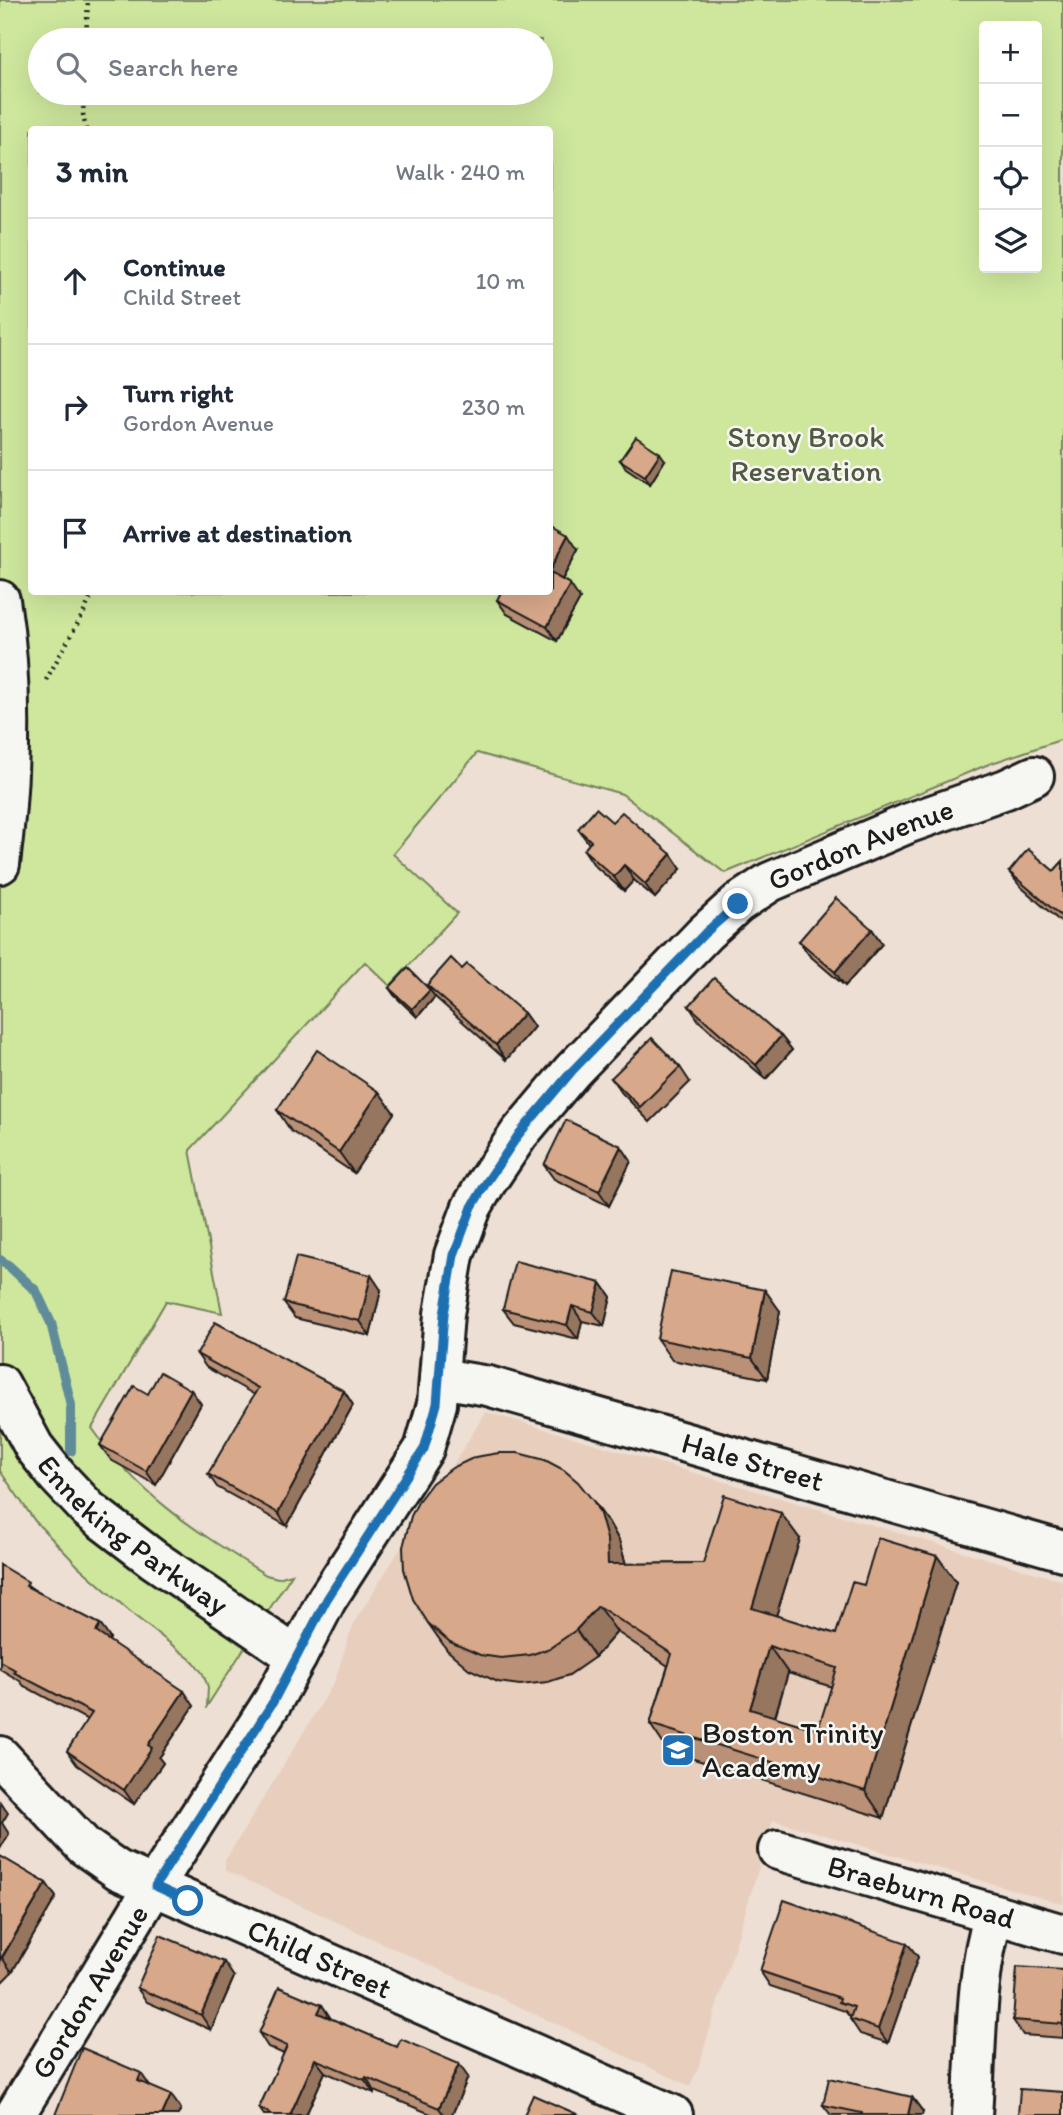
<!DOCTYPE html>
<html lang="en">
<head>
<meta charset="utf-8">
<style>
  body { margin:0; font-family:Itim,sans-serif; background:#f6f6f7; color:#1f2937 }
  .controls { position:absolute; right:21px; top:21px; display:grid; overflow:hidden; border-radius:7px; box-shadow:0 7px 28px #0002 }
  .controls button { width:63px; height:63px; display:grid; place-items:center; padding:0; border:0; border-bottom:2px solid #e0e1e3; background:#fff; color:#1f2937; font:35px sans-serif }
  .stop { position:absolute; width:21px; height:21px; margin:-16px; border:5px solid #1f6fb2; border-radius:50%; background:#fff }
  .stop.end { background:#1f6fb2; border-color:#fff; box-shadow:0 2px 7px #0008 }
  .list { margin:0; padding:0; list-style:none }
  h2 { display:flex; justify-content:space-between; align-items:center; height:91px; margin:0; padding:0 28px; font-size:30px }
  h2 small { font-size:23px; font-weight:400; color:#747a83 }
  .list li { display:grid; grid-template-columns:46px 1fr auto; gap:21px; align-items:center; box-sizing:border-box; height:126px; padding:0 28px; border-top:2px solid #e0e1e3 }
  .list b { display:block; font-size:26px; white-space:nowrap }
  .list p { margin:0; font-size:23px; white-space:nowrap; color:#747a83 }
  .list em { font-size:23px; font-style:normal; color:#747a83 }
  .icon { flex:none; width:38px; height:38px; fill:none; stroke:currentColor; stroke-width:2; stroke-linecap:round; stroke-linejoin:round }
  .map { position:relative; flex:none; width:1063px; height:2115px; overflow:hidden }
  .search { position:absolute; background:#fff; box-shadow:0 7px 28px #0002; left:28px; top:28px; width:525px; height:77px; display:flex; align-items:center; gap:18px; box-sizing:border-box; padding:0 24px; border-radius:38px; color:#747a83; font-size:26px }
  .panel { position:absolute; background:#fff; box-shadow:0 7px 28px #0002; left:28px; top:126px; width:525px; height:469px; border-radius:7px }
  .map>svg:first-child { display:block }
</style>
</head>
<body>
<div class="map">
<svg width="1063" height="2115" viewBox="0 0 1063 2115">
  <rect width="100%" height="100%" fill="#eddfd3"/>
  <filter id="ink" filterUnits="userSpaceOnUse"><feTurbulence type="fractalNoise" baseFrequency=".0143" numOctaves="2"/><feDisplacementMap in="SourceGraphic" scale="14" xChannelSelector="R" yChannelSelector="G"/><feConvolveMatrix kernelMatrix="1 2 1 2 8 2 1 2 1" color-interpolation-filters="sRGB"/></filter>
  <g filter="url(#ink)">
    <polygon fill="#e7cebd" points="486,1412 1063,1581 1063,1904 773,1820 698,2068 690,2086 225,1870 225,1861 335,1681 350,1633 357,1618"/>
    <path fill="#cee79d" stroke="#75825c" stroke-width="2" fill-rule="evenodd" d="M0,0H1063V739L989,764L725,873L622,794L477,753L393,854L457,913L390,986L365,962L190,1150L222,1313L166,1301L92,1428C141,1498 195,1530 266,1575L278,1578L292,1574L207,1706L208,1687L203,1674L194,1662L135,1616L78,1566L35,1521L0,1471ZM984,26H1037V268H984ZM40,40H541V93H40ZM32,130H550V592H32Z"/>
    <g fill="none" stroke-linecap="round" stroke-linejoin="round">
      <polyline stroke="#608c9a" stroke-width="10" points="0,1260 9,1266 36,1291 51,1323 71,1405 71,1451"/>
      <g stroke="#1c1c1c" stroke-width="44">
        <g id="minor">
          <path id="s1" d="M440,1378L488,1386L1063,1551"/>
          <path id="s2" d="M297,1657L327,1599L424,1449L437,1404L444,1314L454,1255L472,1207L486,1183L519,1134L572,1071L705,933L738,903L770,882L909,823L1006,789L1034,776"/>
          <path id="s3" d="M0,1756L84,1846L118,1870L673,2115"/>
          <path id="s4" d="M778,1850L1063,1934"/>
          <path d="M972,2115C977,2049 974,1977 994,1914"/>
        </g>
      </g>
      <g stroke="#1c1c1c" stroke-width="44">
        <g id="major">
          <path d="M0,600C14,688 11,776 0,864"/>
          <path id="s5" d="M0,1384L34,1447L57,1476L89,1510L153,1559L297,1657L273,1701L154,1886L15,2115"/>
        </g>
      </g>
      <g stroke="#1c1c1c" stroke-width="4.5" stroke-dasharray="2 5" stroke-linecap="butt">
        <polyline points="86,40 88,0"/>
        <polyline points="84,93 83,114 86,130"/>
        <polyline points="46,680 84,612 93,592"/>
      </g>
      <use href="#minor" stroke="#f6f6f2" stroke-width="38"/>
      <use href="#major" stroke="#f6f6f2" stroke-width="38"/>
    </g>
    <g fill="#ba9077" stroke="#1c1c1c" stroke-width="2" fill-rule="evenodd">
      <polygon points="620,460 665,460 650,484 626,468"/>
      <polygon points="578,550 562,580 580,599 557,641 507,614 497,600"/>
      <polygon points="612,822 681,869 655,898 634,880 624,891 594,865 584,850 589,844 578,829"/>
      <polygon points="1063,861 1063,924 1020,886 1009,872 1054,871"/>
      <polygon points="872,929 882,944 845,986 809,955 799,941"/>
      <polygon points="462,969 524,1013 534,1027 506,1060 435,997 417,1017 394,995 389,988 428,987"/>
      <polygon points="689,1006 781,1036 792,1050 766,1079 699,1021"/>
      <polygon points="680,1067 690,1082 650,1122 622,1093 611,1078"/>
      <polygon points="379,1092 394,1113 354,1173 291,1131 277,1110"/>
      <polygon points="621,1146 631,1161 609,1206 554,1179 544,1165"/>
      <polygon points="601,1283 611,1297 604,1326 582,1321 578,1339 514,1323 503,1309"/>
      <polygon points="381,1290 370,1336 295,1318 284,1303"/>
      <polygon points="780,1311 767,1379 672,1360 657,1339"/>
      <polygon points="197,1354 344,1391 353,1405 287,1526 217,1487 208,1474 255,1395 206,1367"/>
      <polygon points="191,1390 201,1404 156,1485 111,1460 100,1445 148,1394"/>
      <path d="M594,1502L612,1528L619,1541L626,1564L703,1563L800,1539L776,1616L836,1634L864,1585L937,1556L956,1582L883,1818L668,1751L650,1724L668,1666L617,1632L595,1657L569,1675L548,1682L520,1685L498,1682L469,1669L447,1650L428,1623ZM788,1673L832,1687L818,1730L775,1717Z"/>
      <polygon points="0,1565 33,1589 110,1638 109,1641 194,1706 159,1758 163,1763 134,1804 77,1765 67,1751 88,1720 24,1686 20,1681 0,1669"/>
      <polygon points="0,1856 46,1883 56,1897 12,1972 0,1984"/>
      <polygon points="907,1943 918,1957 888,2043 860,2034 850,2019 850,2017 845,2011 770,1986 760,1971"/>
      <polygon points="1063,1970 1063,2038 1023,2035 1013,2020"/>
      <polygon points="234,1977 211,2030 147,2002 137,1988"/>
      <polygon points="322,2005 331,2019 468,2077 452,2115 433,2115 375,2091 374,2093 325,2072 306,2115 264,2115 259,2108 284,2054 268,2047 259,2033"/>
      <polygon points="912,2097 923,2112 922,2115 831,2115 823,2105"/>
    </g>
    <g fill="#977661" stroke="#1c1c1c" stroke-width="2">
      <polygon points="660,453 665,460 650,484 645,476"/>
      <polygon points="568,535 578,550 558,587 550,574 550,570"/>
      <polygon points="570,584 580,599 557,641 547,627"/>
      <polygon points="671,854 681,869 655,898 645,884"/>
      <polygon points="624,865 634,880 624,891 614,877"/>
      <polygon points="872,929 882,944 845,986 835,972"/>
      <polygon points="430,990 435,997 417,1017 412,1009"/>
      <polygon points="524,1013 534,1027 506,1060 496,1045"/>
      <polygon points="781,1036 792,1050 766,1079 756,1065"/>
      <polygon points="379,1092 394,1113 354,1173 339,1152"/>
      <polygon points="621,1146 631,1161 609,1206 599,1191"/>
      <polygon points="371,1275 381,1290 370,1336 360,1321"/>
      <polygon points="601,1283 611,1297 604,1326 593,1312"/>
      <polygon points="765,1290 780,1311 767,1379 752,1358"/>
      <polygon points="572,1306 582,1321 578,1339 567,1325"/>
      <polygon points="191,1390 201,1404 156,1485 146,1471"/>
      <polygon points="344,1391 353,1405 287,1526 278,1513"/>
      <polygon points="594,1502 612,1528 619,1541 626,1565 608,1564"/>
      <polygon points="781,1513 800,1539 770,1635 752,1608"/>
      <polygon points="937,1556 956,1582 883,1818 865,1791"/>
      <polygon points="598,1606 617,1632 595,1657 576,1630"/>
      <polygon points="100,1624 110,1638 106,1646 96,1632"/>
      <polygon points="769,1646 788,1673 769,1736 750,1709"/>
      <polygon points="184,1691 194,1706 159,1758 163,1763 134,1804 124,1790 148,1745"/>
      <polygon points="0,1802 8,1813 2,1823 9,1834 0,1849"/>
      <polygon points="46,1883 56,1897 12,1972 2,1958"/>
      <polygon points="907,1943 918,1957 888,2043 878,2029"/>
      <polygon points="224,1962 234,1977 211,2030 201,2015"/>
      <polygon points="322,2005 331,2019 318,2013"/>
      <polygon points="315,2059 325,2072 306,2115 290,2115"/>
      <polygon points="459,2064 468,2077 452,2115 444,2115 439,2108"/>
      <polygon points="141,2073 151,2088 138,2081"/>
      <polygon points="366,2077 375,2091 374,2093 365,2080"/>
      <polygon points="171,2095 181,2109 178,2115 162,2115"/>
      <polygon points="912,2097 923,2112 922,2115 908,2115"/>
    </g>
    <g fill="#d8a88a" stroke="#1c1c1c" stroke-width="2" fill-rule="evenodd">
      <polygon points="636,437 660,453 645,476 620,460"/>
      <polygon points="550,525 568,535 550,570"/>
      <polygon points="550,573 570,584 547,627 497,600 501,592 550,592"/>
      <polygon points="596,808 612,822 622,812 671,854 645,884 624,865 614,877 584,850 591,841 578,829"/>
      <polygon points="1028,849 1054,871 1063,861 1063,913 1061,916 1009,872"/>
      <polygon points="836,898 872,929 835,972 799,941"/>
      <polygon points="451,958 462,969 467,964 524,1013 496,1045 427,985"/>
      <polygon points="408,968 430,990 412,1009 389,988"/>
      <polygon points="714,978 781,1036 756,1065 689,1006"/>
      <polygon points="652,1038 680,1067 640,1107 611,1078"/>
      <polygon points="317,1050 379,1092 339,1152 277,1110"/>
      <polygon points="566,1120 621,1146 599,1191 544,1165"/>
      <polygon points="296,1257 371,1275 360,1321 284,1303"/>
      <polygon points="515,1261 601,1283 593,1312 572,1306 567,1325 503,1309"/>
      <polygon points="671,1271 765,1290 752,1358 657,1339"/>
      <polygon points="215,1322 344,1391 278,1513 208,1474 258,1388 197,1354"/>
      <polygon points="160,1372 191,1390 146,1471 100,1445 134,1386 148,1394"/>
      <path d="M499,1453H518L545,1460L564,1470L578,1482L594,1502L600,1514L607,1539L608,1564L703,1563L724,1495L781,1513L752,1608L836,1634L852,1582L864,1585L878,1538L937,1556L865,1791L650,1724L672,1654L598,1606L576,1630L550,1648L530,1655L501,1658L480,1655L450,1642L428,1623L413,1599L404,1569L403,1547L411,1516L419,1500L432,1483L452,1468L475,1457ZM769,1646L837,1668L818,1730L750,1709Z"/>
      <polygon points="0,1565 28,1582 26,1586 100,1624 96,1632 184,1691 148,1745 152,1748 124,1790 67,1751 92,1713 13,1672 15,1670 0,1661"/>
      <polygon points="0,1856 46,1883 0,1960"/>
      <polygon points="784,1900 907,1943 878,2029 850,2019 854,2007 839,2002 840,1998 760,1971"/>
      <polygon points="160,1935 224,1962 201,2015 137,1988"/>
      <polygon points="1017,1967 1063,1970 1063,2024 1013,2020"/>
      <polygon points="279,1987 322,2005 318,2013 397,2047 401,2039 459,2064 439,2108 366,2077 365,2080 315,2059 290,2115 273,2115 259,2108 287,2046 259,2033"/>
      <polygon points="82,2048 141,2073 138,2081 171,2095 162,2115 55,2115"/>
      <polygon points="829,2078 912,2097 908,2115 862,2115 862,2113 823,2105"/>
      <polygon points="1020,2089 1063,2092 1063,2115 1018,2115"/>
      <polygon points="533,2095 579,2115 524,2115"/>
    </g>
  </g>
  <g fill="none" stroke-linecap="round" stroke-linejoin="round" filter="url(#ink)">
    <polyline stroke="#1f6fb2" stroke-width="9" points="188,1901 155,1886 273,1702 327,1599 424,1449 437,1404 444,1314 454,1255 472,1207 486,1183 519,1134 572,1071 705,933 738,904"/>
  </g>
  <defs>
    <g id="school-square" transform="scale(1.75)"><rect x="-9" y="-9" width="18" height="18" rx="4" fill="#1f6fb2" stroke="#f6f6f2"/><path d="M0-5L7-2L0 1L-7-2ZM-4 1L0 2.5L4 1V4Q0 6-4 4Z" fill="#fff"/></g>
  </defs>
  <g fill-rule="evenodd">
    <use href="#school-square" x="678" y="1750"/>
  </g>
  <g text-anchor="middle" stroke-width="5" stroke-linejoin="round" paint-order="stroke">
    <g font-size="30" fill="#515943" stroke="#f6f6f2">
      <text x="806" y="447">Stony Brook<tspan x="806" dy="34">Reservation</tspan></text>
    </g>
    <g font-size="30" fill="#1c1c1c" stroke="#f6f6f2">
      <text dy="10" stroke="none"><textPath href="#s2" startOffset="1034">Gordon Avenue</textPath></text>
      <text dy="10" stroke="none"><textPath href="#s1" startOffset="324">Hale Street</textPath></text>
      <text dy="10" stroke="none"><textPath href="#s5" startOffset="205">Enneking Parkway</textPath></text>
      <text dy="10" stroke="none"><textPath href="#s4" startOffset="149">Braeburn Road</textPath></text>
      <text dy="10" stroke="none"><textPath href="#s3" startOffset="385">Child Street</textPath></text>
      <text transform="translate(90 1992) rotate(-59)" y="10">Gordon Avenue</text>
    </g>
    <g font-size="30" fill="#1c1c1c" stroke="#f6f6f2" text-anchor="start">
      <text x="702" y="1743">Boston Trinity<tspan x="702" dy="34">Academy</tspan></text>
    </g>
  </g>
</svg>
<div class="controls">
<button>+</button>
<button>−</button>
<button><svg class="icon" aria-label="locate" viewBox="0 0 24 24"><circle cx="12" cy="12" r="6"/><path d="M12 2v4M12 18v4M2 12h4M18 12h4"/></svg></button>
<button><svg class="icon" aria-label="layers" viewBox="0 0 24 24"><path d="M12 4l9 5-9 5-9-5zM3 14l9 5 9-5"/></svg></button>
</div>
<div class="stop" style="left:188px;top:1901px"></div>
<div class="stop end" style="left:738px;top:904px"></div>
<div class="search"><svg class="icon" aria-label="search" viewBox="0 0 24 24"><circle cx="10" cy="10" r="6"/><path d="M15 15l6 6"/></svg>Search here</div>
<section class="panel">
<h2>3 min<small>Walk · 240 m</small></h2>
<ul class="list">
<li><svg class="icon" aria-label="ahead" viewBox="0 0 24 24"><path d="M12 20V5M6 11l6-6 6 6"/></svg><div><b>Continue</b><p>Child Street</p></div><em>10 m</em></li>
<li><svg class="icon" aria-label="right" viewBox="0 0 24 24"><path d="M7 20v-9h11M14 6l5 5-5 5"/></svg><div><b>Turn right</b><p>Gordon Avenue</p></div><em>230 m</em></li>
<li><svg class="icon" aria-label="arrive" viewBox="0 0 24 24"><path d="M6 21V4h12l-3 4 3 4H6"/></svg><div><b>Arrive at destination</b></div></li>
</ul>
</section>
</div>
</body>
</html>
